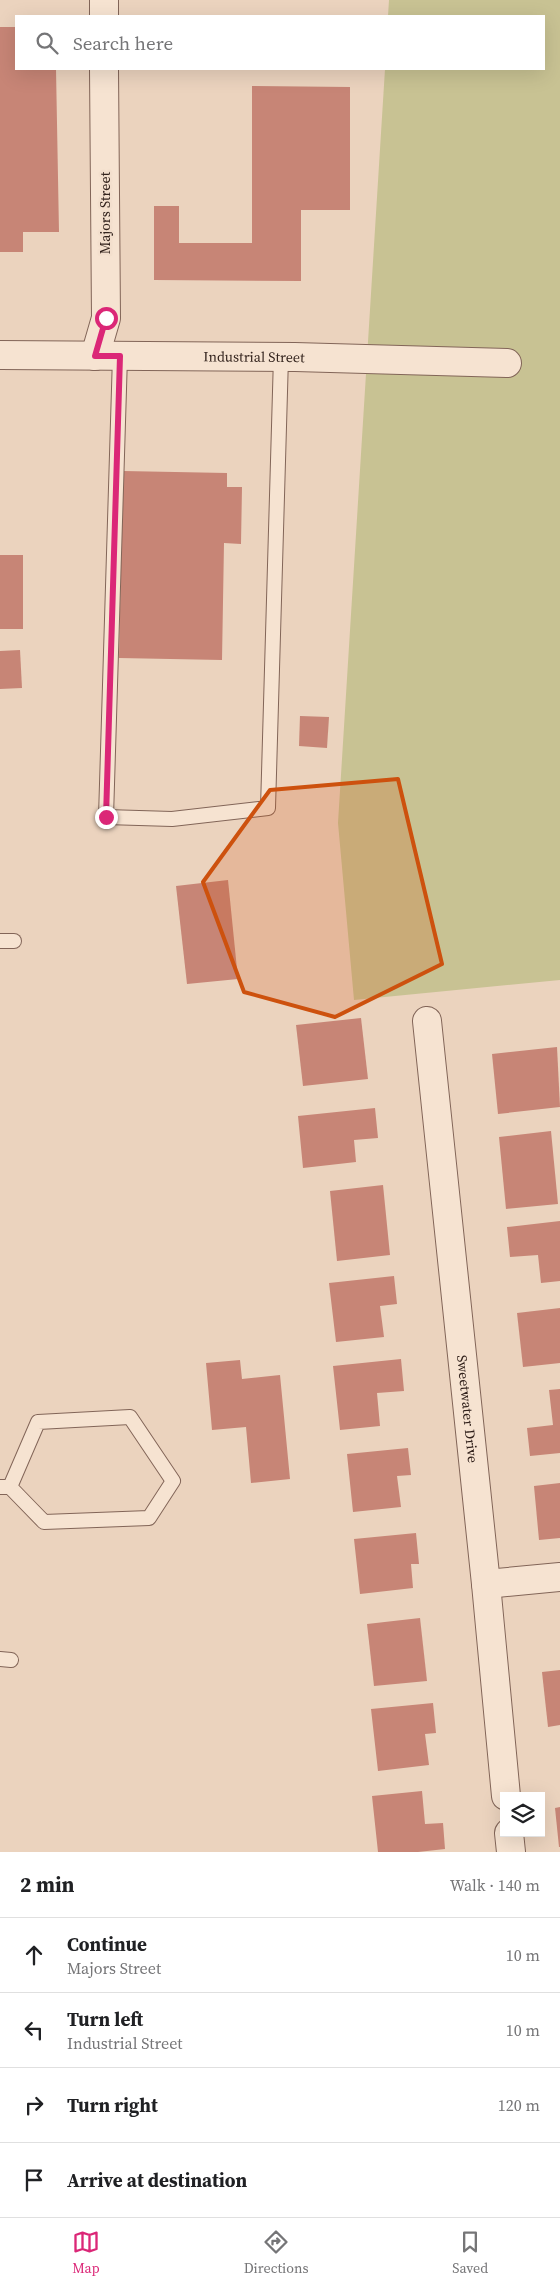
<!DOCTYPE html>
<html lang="en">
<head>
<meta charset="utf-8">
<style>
  body { margin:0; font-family:"Source Serif 4",serif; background:#f2f2f2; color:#202124 }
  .controls { position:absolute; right:15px; bottom:15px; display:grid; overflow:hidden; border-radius:0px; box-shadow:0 5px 20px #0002 }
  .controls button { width:45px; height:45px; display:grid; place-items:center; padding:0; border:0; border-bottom:1px solid #e0e0e0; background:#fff; color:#202124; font:25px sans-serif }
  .stop { position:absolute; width:15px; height:15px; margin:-11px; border:4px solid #db2777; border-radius:50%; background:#fff }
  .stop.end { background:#db2777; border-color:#fff; box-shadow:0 1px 5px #0008 }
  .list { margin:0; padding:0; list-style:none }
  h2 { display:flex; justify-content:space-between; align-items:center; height:65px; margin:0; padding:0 20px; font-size:21px }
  h2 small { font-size:16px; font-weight:400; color:#757577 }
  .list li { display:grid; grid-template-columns:32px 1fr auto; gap:15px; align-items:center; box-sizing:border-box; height:75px; padding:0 20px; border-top:1px solid #e0e0e0 }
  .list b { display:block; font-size:19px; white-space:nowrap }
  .list p { margin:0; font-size:16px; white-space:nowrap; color:#757577 }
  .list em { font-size:16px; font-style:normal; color:#757577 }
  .icon { flex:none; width:28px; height:28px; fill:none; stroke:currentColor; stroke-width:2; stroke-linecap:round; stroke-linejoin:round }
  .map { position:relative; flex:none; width:560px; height:1852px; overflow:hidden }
  .search { position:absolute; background:#fff; box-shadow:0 5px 20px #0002; left:15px; right:15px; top:15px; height:55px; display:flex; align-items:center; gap:12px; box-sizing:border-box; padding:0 18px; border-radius:0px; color:#757577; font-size:19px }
  .sheet { height:365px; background:#fff }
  nav { display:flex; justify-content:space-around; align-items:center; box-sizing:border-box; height:70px; border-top:1px solid #e0e0e0; background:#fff; font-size:14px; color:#757577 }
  nav a { display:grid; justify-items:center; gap:2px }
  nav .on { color:#db2777 }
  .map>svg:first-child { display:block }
</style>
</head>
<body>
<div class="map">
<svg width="560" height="1852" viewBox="0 0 560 1852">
  <rect width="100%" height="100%" fill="#ebd3be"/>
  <polygon fill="#c8c293" points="389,0 560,0 560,980 354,1000 338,823 385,69 544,69 544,16 388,16"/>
  <g fill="#c78576">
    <polygon points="0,27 16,27 16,69 56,69 59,232 23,232 23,252 0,252"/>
    <polygon points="252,86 350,87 350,210 301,210 301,281 154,280 154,206 179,206 179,243 252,243"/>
    <polygon points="123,471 227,473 227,487 242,487 241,544 224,543 222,660 119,658"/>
    <rect x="0" y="555" width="23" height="74"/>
    <polygon points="20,650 22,688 0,689 0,651"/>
    <polygon points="300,716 329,717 327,748 299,746"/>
    <polygon points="228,880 238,979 187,984 176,886"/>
    <polygon points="361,1018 368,1079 303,1086 296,1025"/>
    <polygon points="557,1047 560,1107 498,1114 492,1054"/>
    <polygon points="375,1108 378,1138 354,1140 356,1162 303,1168 298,1116"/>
    <polygon points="551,1131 558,1204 506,1209 499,1137"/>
    <polygon points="383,1185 390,1255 337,1261 330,1191"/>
    <polygon points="560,1221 560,1281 541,1283 538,1255 510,1257 507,1227"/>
    <polygon points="394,1276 397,1304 380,1306 384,1337 336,1342 329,1283"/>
    <polygon points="560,1308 560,1363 523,1367 517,1313"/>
    <polygon points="401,1359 404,1391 377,1393 380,1426 340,1430 333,1366"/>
    <polygon points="240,1360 242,1379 280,1375 290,1479 251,1483 246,1427 212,1430 206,1363"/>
    <polygon points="560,1389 560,1453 530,1456 527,1428 553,1425 549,1390"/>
    <polygon points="408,1448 411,1475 397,1476 401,1507 353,1512 347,1454"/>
    <polygon points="560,1483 560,1538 539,1540 534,1486"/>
    <polygon points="416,1533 419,1564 411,1564 413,1588 360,1594 354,1539"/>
    <polygon points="420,1618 427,1681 374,1686 367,1624"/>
    <polygon points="560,1670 560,1725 548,1727 542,1672"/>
    <polygon points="433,1703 436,1733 425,1734 429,1765 378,1771 371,1709"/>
    <polygon points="422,1791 425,1824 443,1823 445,1849 418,1852 378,1852 372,1796"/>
    <polygon points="560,1807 560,1847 559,1847 555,1808"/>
  </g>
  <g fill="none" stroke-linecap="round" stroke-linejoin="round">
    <g stroke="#826558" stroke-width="16">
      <g id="service">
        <polyline points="120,356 106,817 172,819 268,808 281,357"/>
        <polyline points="0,941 14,941"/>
        <polyline points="0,1487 10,1487 44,1522 149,1518 173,1481 130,1417 38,1422 10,1487"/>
        <polyline points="0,1659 11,1660"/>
      </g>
    </g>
    <g stroke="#826558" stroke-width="30">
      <g id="minor">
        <polyline points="104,0 104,16"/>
        <path id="s1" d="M0,355L295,357L507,363"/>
        <polyline points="95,356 106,318 104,69"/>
        <path id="s2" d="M427,1021L486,1584L506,1796"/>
        <polyline points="486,1584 560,1577"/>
        <polyline points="509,1833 511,1852"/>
      </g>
    </g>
    <use href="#service" stroke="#f6e3d1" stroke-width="14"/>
    <use href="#minor" stroke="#f6e3d1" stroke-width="28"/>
  </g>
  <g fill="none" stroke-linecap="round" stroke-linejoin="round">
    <polyline stroke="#db2777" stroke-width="6" points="106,817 120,356 95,356 106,318"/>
  </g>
  <path fill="#cd510e" fill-opacity="0.2" stroke="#cd510e" stroke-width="4" stroke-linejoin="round" d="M398,779L442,964L335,1017L244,992L203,882L270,790Z"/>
  <g text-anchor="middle" stroke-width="5" stroke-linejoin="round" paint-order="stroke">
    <g font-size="14" fill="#32221c" stroke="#f3dfcd">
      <text transform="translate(105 213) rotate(-90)" y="5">Majors Street</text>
      <text dy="5" stroke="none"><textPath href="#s1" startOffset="254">Industrial Street</textPath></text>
      <text dy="5" stroke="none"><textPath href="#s2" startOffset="390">Sweetwater Drive</textPath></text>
    </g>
  </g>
</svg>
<div class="controls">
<button><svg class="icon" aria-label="layers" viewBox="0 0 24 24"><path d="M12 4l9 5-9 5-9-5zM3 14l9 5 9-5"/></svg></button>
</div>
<div class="stop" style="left:106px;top:318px"></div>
<div class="stop end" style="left:106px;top:817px"></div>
<div class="search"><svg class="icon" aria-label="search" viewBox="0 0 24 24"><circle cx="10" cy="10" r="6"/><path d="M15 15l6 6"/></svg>Search here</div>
</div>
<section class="sheet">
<h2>2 min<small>Walk · 140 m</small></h2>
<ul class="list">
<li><svg class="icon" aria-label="ahead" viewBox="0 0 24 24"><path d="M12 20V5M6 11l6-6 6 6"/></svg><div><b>Continue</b><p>Majors Street</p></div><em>10 m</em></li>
<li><svg class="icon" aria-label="left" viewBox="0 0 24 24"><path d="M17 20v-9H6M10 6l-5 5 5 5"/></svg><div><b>Turn left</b><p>Industrial Street</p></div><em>10 m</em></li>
<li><svg class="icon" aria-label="right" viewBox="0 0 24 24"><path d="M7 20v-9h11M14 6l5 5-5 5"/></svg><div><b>Turn right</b></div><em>120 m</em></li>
<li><svg class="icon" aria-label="arrive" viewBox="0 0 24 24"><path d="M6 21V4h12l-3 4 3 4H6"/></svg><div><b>Arrive at destination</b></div></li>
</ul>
</section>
<nav>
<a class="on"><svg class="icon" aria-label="map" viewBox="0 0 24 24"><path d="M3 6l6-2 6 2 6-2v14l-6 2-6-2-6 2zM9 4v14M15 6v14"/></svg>Map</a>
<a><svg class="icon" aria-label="directions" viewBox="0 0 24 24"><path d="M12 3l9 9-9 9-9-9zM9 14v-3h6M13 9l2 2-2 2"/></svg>Directions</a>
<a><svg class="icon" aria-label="saved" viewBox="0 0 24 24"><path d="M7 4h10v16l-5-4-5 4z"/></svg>Saved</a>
</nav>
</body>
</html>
